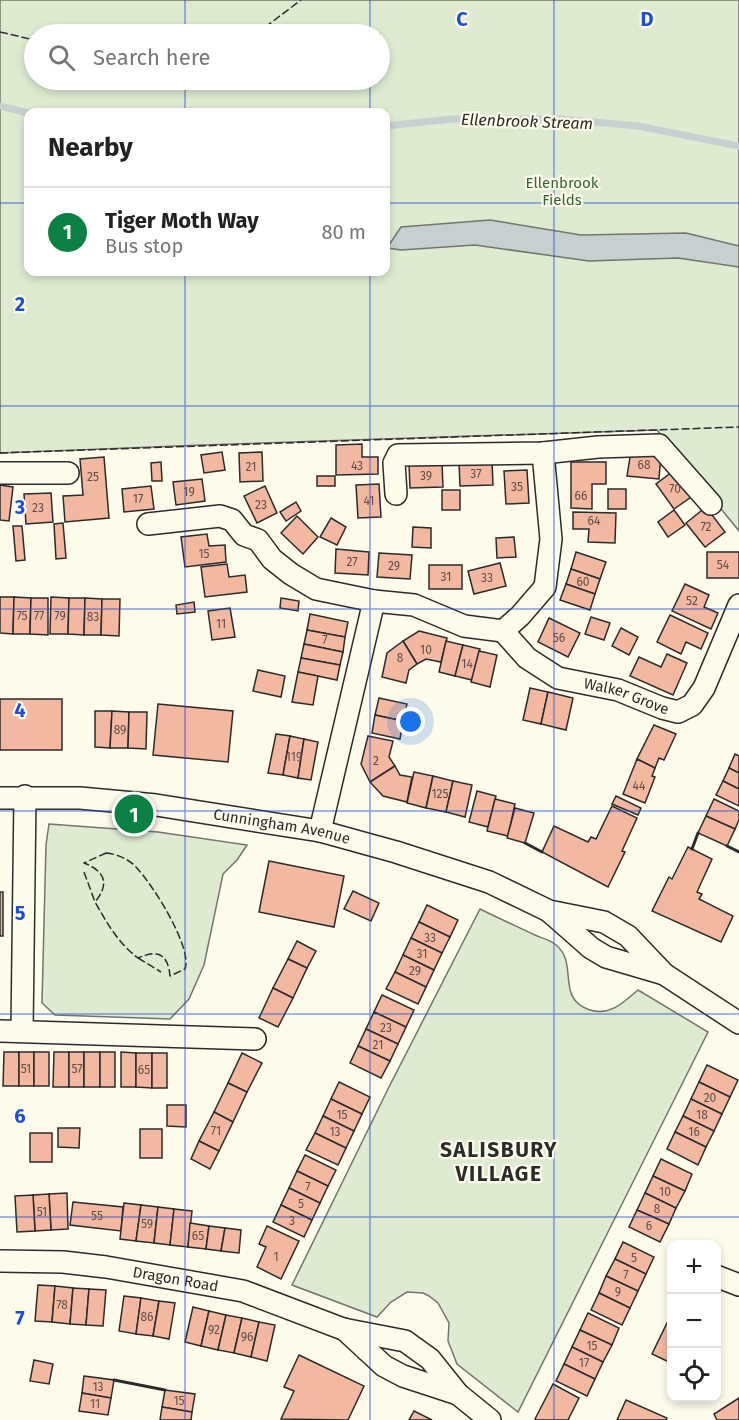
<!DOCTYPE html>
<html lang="en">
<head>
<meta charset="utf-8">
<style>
  body { margin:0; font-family:"Fira Sans",sans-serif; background:#f6f6f6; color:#222 }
  .controls { position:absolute; right:18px; bottom:18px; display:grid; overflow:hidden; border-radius:12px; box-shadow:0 3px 9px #0003 }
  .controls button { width:54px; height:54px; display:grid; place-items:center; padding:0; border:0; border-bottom:2px solid #e0e0e0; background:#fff; color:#222; font:30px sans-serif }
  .you { position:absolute; left:411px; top:722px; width:21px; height:21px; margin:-15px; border:4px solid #fff; border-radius:50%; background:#1a73e8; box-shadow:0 0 0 9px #1a73e833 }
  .badge { display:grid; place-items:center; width:39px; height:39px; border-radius:50%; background:#0b8043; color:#fff; font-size:20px; font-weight:700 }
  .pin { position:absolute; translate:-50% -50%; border:3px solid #fff; box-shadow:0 2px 6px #0006 }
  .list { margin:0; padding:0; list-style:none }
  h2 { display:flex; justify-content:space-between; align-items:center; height:78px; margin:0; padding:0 24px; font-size:26px }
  h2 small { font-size:20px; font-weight:400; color:#767676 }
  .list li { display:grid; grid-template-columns:39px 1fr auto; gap:18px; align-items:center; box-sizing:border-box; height:90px; padding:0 24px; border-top:2px solid #e0e0e0 }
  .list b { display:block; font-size:22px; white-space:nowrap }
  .list p { margin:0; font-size:20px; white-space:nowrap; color:#767676 }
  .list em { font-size:20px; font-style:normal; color:#767676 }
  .icon { flex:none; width:33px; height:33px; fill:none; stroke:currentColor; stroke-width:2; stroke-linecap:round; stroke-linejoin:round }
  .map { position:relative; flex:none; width:739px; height:1420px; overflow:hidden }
  .search { position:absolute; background:#fff; box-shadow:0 3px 9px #0003; left:24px; top:24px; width:366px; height:66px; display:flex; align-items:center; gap:15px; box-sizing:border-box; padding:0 21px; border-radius:33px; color:#767676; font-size:22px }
  .panel { position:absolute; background:#fff; box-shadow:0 3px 9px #0003; left:24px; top:108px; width:366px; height:168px; border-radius:12px }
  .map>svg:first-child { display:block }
</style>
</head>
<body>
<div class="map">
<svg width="739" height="1420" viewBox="0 0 739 1420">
  <rect width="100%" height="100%" fill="#fdfbea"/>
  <g fill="#deebd1" stroke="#74746e" stroke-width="1.5" fill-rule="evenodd">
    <path d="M0,0H739V531L657,430L203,445L0,453ZM34,34H380V80H34ZM28,112H386V272H28Z"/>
    <polygon points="49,824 158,832 247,845 237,860 223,874 204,965 189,999 170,1019 55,1015 42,1003 46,845"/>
    <path d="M480,909C498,918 516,926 535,935C541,938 551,940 556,945C579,963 555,999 590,1010C610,1016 623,1003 638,990L708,1032L518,1412L457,1364L448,1341L449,1323L438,1303L429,1296L423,1293L407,1292L391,1302L377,1317L292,1285L388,1089Z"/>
  </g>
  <polygon fill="#c7d0d0" stroke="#74746e" stroke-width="1.5" points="490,220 581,235 686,233 739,246 739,267 678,258 589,261 475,245 401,250 387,248 401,227"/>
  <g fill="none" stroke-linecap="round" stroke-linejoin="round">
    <g stroke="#c7d0d0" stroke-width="7">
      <polyline points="0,106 28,113"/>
      <polyline points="386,126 452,119 561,119 638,126 739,146"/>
    </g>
  </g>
  <g fill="#f2b8a0" stroke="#2b2b2b" stroke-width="1.5">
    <polygon points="362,444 362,457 378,457 378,474 336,475 336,445"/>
    <polygon points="631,451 661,454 659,479 627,476"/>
    <polygon points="222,452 225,470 204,473 201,455"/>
    <polygon points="262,452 263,481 240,482 239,453"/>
    <polygon points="104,457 109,518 65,522 63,496 83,495 80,459"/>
    <polygon points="492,461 493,485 460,486 459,462"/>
    <polygon points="161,462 162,481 152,481 151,463"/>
    <polygon points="571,462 606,462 606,484 592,484 592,509 571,508"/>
    <polygon points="442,463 443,487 410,488 409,464"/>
    <polygon points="676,469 694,495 674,509 656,484"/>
    <polygon points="527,470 529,503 506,504 504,471"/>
    <rect x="317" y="476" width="18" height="10"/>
    <polygon points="202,479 205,501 176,505 173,482"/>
    <polygon points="379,484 381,517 358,518 356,485"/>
    <polygon points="0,485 13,487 9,521 0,520"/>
    <polygon points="151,486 154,509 124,512 122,489"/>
    <polygon points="265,486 277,513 257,523 244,496"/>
    <rect x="608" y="489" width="18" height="20"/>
    <rect x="442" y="490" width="18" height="20"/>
    <polygon points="51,493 53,522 26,524 24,494"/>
    <polygon points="296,502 301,511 286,521 280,512"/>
    <polygon points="706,507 725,532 705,547 686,523"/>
    <polygon points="674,510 685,525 668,537 658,522"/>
    <polygon points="573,512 616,513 615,543 588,542 589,529 573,529"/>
    <polygon points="297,516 318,537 303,554 281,533"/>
    <polygon points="331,518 346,527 337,545 320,537"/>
    <polygon points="63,523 66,558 56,559 54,524"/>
    <polygon points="13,526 22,526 25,560 16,561"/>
    <polygon points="413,527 431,528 431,548 412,547"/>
    <polygon points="207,534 209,546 225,545 226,562 185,567 181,537"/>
    <polygon points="514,537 516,557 497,558 496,538"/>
    <polygon points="336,549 369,552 368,575 335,573"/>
    <polygon points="576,552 606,562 600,579 571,569"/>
    <rect x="707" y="552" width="32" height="26"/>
    <polygon points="379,553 412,555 410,579 377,577"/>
    <polygon points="500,563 506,586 474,594 468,571"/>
    <polygon points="227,564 229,577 245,575 247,592 205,597 201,567"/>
    <rect x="429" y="565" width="33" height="24"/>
    <polygon points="571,569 600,579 595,594 566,584"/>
    <polygon points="566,584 595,594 590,610 560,600"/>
    <polygon points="685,584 709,595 704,607 718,613 711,629 672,611"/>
    <polygon points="0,597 14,597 13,634 0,633"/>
    <polygon points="14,597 31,598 30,634 13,634"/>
    <polygon points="51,597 69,598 68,634 50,634"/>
    <polygon points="31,598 48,598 48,635 30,634"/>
    <polygon points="69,598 85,598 84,635 68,634"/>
    <polygon points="85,598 102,599 101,635 84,635"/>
    <polygon points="281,598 299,601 298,611 280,608"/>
    <polygon points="102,599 120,599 119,636 101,635"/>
    <polygon points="194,602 195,612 177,614 176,605"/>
    <polygon points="230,608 235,637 212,640 208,611"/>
    <polygon points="310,614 348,622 345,637 307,630"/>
    <polygon points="670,615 708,633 701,649 686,642 681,654 657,642"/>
    <polygon points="591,617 610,623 604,640 585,634"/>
    <polygon points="549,618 580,633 568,657 538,642"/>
    <polygon points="621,628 638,637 629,655 612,646"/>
    <polygon points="307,630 345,637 343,652 304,644"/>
    <polygon points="419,631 447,638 441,662 426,659 417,664 403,641"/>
    <polygon points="403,641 417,664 409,670 406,683 382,677 387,653"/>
    <polygon points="446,641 463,645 455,676 439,672"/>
    <polygon points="304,644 343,652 340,665 301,658"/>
    <polygon points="463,645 480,649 472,680 455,676"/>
    <polygon points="479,651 497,655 490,687 471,682"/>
    <polygon points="667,654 687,663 673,695 630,676 639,657 661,667"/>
    <polygon points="301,658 340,665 337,680 298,672"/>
    <polygon points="258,670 285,676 281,697 253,691"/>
    <polygon points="298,672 318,676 313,705 292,702"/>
    <polygon points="530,688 548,692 541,724 523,720"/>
    <polygon points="548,692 573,698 566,730 541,724"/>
    <polygon points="379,698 407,704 403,721 375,715"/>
    <rect x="0" y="699" width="62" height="51"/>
    <polygon points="158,704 233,711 228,762 153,755"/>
    <polygon points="95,711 112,711 110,748 95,747"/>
    <polygon points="112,711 129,712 128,748 110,748"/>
    <polygon points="129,712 147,712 146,749 128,748"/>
    <polygon points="375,715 403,721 400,739 372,733"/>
    <polygon points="654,725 676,734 664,760 659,758 655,768 637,759"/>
    <polygon points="276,734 290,736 283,775 268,773"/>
    <polygon points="290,736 304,739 298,778 283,775"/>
    <polygon points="368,736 393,741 389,757 395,766 370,782 361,764"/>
    <polygon points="304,739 318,742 311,780 298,778"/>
    <polygon points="735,754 739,756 739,773 729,768"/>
    <polygon points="637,759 655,768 652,776 655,777 645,803 623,794"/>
    <polygon points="395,766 400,775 412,777 407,802 383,796 370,782"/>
    <polygon points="729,768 739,773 739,789 723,781"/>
    <polygon points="414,772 433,776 426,808 407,803"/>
    <polygon points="433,776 453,781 446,812 426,808"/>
    <polygon points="453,781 472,785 465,817 446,812"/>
    <polygon points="723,781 739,789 739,806 716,795"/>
    <polygon points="477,791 496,796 488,827 469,822"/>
    <polygon points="616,796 641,808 638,815 612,804"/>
    <polygon points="495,799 515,804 508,836 487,831"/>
    <polygon points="714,799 739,811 739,820 735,829 706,816"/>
    <polygon points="612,806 637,818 622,851 625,852 608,887 542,852 554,826 588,842 591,837 596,839"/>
    <polygon points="515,808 534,813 525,843 507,838"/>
    <polygon points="706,816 735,829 727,846 698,833"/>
    <polygon points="688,847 712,859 697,892 702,894 699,899 733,916 721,942 652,911 669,877 672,879"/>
    <polygon points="269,861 344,876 334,927 259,912"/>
    <polygon points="353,891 379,903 371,921 344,909"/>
    <rect x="0" y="892" width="3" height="44"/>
    <polygon points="427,905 458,920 450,937 419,922"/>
    <polygon points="419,922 450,937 442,953 411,938"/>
    <polygon points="411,938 442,953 434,970 403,955"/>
    <polygon points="297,941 316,951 307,968 288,959"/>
    <polygon points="403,955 434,970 426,987 395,972"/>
    <polygon points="288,959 307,968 293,998 273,988"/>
    <polygon points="395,972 426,987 418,1004 386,989"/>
    <polygon points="273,988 293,998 278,1027 259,1018"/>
    <polygon points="382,995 414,1010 406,1027 374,1012"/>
    <polygon points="374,1012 406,1027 398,1044 366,1029"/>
    <polygon points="366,1029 398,1044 390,1061 358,1046"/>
    <polygon points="358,1046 390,1061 381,1078 350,1063"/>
    <polygon points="4,1052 19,1052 19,1086 3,1086"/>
    <rect x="19" y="1052" width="15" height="34"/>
    <rect x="34" y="1052" width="15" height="34"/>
    <polygon points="54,1052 69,1052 69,1087 53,1087"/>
    <rect x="69" y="1052" width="15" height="35"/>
    <rect x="84" y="1052" width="16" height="35"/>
    <rect x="100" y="1052" width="15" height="35"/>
    <polygon points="121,1052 136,1053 136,1087 121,1087"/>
    <polygon points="136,1053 152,1053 152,1088 136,1087"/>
    <rect x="152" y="1053" width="15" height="35"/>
    <polygon points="242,1053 262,1063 247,1092 228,1083"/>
    <polygon points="707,1065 738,1080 730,1097 699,1082"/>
    <polygon points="339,1082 370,1097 362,1114 331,1099"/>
    <polygon points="699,1082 730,1097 722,1114 691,1099"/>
    <polygon points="228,1083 247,1092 233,1122 214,1112"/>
    <polygon points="331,1099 362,1114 354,1131 323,1116"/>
    <polygon points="691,1099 722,1114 714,1131 683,1116"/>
    <polygon points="167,1105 186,1105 186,1127 167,1126"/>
    <polygon points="214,1112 233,1122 219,1151 199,1141"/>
    <polygon points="323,1116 354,1131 346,1148 315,1133"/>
    <polygon points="683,1116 714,1131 706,1147 675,1132"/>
    <polygon points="58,1128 80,1128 79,1148 58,1147"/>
    <rect x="140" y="1129" width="22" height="29"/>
    <polygon points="675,1132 706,1147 698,1165 667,1149"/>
    <rect x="30" y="1133" width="22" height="29"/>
    <polygon points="315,1133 346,1148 338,1165 306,1150"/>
    <polygon points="199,1141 219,1151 210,1169 191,1159"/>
    <polygon points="305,1155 336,1170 328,1186 297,1171"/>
    <polygon points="661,1159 692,1174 685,1191 653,1176"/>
    <polygon points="297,1171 328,1186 320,1203 289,1188"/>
    <polygon points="653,1176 685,1191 676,1208 645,1193"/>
    <polygon points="289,1188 320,1203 312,1220 281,1205"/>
    <polygon points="67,1193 68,1229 51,1230 49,1194"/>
    <polygon points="645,1193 676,1208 669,1224 637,1210"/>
    <polygon points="49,1194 51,1230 35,1231 33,1195"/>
    <polygon points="33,1195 35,1231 17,1232 15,1196"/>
    <polygon points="73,1202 123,1207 121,1231 70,1225"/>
    <polygon points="124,1203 141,1205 136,1241 120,1239"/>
    <polygon points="141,1205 158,1207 154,1243 136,1241"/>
    <polygon points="281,1205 312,1220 304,1237 273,1222"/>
    <polygon points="158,1207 174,1209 170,1245 154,1243"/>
    <polygon points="174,1209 192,1211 188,1247 170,1245"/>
    <polygon points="637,1210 669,1224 660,1242 629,1227"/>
    <polygon points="190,1223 209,1226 206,1249 188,1247"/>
    <polygon points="209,1226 225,1228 221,1251 206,1249"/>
    <polygon points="267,1226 299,1241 281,1279 257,1267 266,1247 259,1244"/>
    <polygon points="225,1228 241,1230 239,1253 221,1251"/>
    <polygon points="623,1242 654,1257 646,1274 615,1259"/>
    <polygon points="615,1259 646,1274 638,1291 606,1276"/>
    <polygon points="606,1276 638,1291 630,1308 599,1293"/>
    <polygon points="38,1285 55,1286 52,1322 35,1321"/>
    <polygon points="55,1286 73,1288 70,1324 52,1322"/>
    <polygon points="73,1288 89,1289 86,1325 70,1324"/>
    <polygon points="89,1289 106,1290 103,1326 86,1325"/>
    <polygon points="599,1293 630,1308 622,1325 591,1310"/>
    <polygon points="124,1296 141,1298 136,1334 119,1331"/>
    <polygon points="141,1298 159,1301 153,1336 136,1334"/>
    <polygon points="159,1301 175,1303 169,1339 153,1336"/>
    <polygon points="193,1307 209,1311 201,1346 185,1342"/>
    <polygon points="209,1311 226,1315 218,1350 201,1346"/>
    <polygon points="588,1313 619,1328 612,1345 580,1330"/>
    <polygon points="226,1315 242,1318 234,1353 218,1350"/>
    <polygon points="242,1318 259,1322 251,1357 234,1353"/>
    <polygon points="259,1322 275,1325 267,1361 251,1357"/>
    <polygon points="667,1323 672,1325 671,1363 652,1354"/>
    <polygon points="580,1330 612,1345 603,1362 572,1347"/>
    <polygon points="572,1347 603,1362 595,1379 564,1364"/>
    <polygon points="299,1355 364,1386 348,1420 281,1419 294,1391 284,1387"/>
    <polygon points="34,1360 53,1364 49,1384 30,1381"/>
    <polygon points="564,1364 595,1379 587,1396 556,1381"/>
    <polygon points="84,1376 114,1380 111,1398 82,1393"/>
    <polygon points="553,1384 579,1398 568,1420 536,1420 535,1419"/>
    <polygon points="165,1390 195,1394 192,1412 162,1407"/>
    <polygon points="82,1393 111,1398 108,1415 79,1411"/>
    <polygon points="739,1398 739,1420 717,1420 714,1414"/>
    <polygon points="626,1400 667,1418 666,1420 617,1420"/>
    <polygon points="162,1407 192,1412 191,1420 160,1420"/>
    <polygon points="414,1411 432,1420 409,1420"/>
  </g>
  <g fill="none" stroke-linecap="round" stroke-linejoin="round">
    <g stroke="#2b2b2b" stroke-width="24">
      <g id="street">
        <polyline points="0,473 68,473"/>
        <polyline points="396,494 394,463 398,455 543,453 598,447 659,445 711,504"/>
        <polyline points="148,524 220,516 232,520 244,535 258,540 272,559 291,574 316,589 374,601"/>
        <path id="s1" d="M503,631L527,658L558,678L618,690L662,708L678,712L692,705L704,688L739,605"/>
        <path id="s2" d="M0,798H80L156,805L320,831L396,852L489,882L549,911L604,922L628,936L664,974L739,1023"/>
        <polyline points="320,831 374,601 414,605 464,626 503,631 520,616 545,587 551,539 543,453"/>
        <polyline points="550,912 591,948 606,957 664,974"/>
        <polyline points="22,1030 25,796"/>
        <polyline points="0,1031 255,1039"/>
        <path id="s3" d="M0,1261L63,1262L106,1267L243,1291L343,1329L405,1341L430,1359L458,1394L490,1420"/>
        <polyline points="716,1276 739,1285"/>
        <polyline points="344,1329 384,1366 403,1376 458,1394"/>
      </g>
    </g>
    <use href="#street" stroke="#fdfbea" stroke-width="21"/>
    <g stroke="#2b2b2b" stroke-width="1.5" stroke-dasharray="8 3" stroke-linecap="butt">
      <polyline points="0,32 34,40"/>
      <polyline points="256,34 301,0"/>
      <polyline points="0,453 739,427"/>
      <path d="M106,853C117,854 128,859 135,866C152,883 193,948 185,969L170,976C168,954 158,949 138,958C118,943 107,923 95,902C110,884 105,871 84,863Z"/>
      <polyline points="84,872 95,902"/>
      <polyline points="138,958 161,972"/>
    </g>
    <g stroke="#2b2b2b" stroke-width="3">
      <polyline points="525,843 542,852"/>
      <polyline points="727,846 739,852"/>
      <polyline points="692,849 698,833"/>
      <polyline points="114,1380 165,1390"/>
    </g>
  </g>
  <path fill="none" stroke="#1d4ed8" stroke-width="1.5" stroke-opacity="0.55" d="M185,0V34M370,0V34M554,0V1420M185,80V112M370,80V112M0,203H28M386,203H739M185,272V1420M370,272V1420M0,406H739M0,609H739M0,811H739M0,1014H739M0,1217H739"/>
  <g text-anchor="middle" stroke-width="4.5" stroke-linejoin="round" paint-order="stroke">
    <g font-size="12" fill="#5d4e48">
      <text x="644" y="469">68</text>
      <text x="357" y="470">43</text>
      <text x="251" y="471">21</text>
      <text x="476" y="478">37</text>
      <text x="426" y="480">39</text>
      <text x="93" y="481">25</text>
      <text x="517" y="491">35</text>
      <text x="675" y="493">70</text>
      <text x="189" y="496">19</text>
      <text x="581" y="500">66</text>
      <text x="138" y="503">17</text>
      <text x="369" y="505">41</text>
      <text x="261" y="509">23</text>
      <text x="38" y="512">23</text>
      <text x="594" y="525">64</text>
      <text x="706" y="531">72</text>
      <text x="204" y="558">15</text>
      <text x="352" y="566">27</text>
      <text x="723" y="569">54</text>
      <text x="394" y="570">29</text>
      <text x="446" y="581">31</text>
      <text x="487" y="582">33</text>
      <text x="583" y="586">60</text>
      <text x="692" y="605">52</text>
      <text x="22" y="620">75</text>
      <text x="39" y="620">77</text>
      <text x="60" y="620">79</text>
      <text x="93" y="621">83</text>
      <text x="221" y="628">11</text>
      <text x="559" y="642">56</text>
      <text x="325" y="644">7</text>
      <text x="426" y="654">10</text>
      <text x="400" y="662">8</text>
      <text x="467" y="668">14</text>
      <text x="120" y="734">89</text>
      <text x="294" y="761">119</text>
      <text x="376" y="765">2</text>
      <text x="639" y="790">44</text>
      <text x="440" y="798">125</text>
      <text x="430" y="942">33</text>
      <text x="422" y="958">31</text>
      <text x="415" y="975">29</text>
      <text x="386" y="1032">23</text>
      <text x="378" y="1049">21</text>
      <text x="26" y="1073">51</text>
      <text x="77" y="1073">57</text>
      <text x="144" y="1074">65</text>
      <text x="710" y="1102">20</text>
      <text x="342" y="1119">15</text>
      <text x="702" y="1119">18</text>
      <text x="216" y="1135">71</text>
      <text x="335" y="1136">13</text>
      <text x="694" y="1136">16</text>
      <text x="308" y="1191">7</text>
      <text x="665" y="1196">10</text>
      <text x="301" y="1208">5</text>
      <text x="657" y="1213">8</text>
      <text x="42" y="1216">51</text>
      <text x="97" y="1220">55</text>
      <text x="292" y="1225">3</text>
      <text x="147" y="1228">59</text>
      <text x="649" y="1230">6</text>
      <text x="198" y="1240">65</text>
      <text x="276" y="1261">1</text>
      <text x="634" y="1262">5</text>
      <text x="626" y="1279">7</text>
      <text x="618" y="1296">9</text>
      <text x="62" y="1309">78</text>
      <text x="147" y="1321">86</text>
      <text x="214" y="1334">92</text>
      <text x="247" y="1341">96</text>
      <text x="592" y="1350">15</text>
      <text x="584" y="1367">17</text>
      <text x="98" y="1391">13</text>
      <text x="179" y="1405">15</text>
      <text x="95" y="1408">11</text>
    </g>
    <g font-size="15" fill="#34623c" stroke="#fdfbea">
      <text x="562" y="188">Ellenbrook<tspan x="562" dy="17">Fields</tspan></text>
    </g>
    <g font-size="15" fill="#2b2b2b" stroke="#fdfbea">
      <text dy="5" stroke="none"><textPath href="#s1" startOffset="144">Walker Grove</textPath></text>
      <text dy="5" stroke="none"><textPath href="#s2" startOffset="284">Cunningham Avenue</textPath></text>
      <text dy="5" stroke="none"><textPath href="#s3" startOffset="177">Dragon Road</textPath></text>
    </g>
    <g font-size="16" font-style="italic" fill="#2b2b2b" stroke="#fdfbea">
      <text transform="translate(527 121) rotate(2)" y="6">Ellenbrook Stream</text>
    </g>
    <g font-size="21" font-weight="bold" letter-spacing="1.5" fill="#2b2b2b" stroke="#fdfbea">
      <text x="499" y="1157">SALISBURY<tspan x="499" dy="24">VILLAGE</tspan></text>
    </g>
  </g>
  <g font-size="20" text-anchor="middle" font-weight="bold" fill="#1d4ed8" stroke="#fdfbea" stroke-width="4.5" stroke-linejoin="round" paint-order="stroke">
    <text x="462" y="26">C</text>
    <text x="647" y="26">D</text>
    <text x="20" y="311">2</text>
    <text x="20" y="514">3</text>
    <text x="20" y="717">4</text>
    <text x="20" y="920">5</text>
    <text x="20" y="1123">6</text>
    <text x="20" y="1325">7</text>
  </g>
</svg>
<div class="controls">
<button>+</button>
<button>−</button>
<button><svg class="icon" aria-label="locate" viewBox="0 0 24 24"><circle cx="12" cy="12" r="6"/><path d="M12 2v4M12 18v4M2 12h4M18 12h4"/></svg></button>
</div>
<div class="you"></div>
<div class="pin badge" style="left:134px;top:814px">1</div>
<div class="search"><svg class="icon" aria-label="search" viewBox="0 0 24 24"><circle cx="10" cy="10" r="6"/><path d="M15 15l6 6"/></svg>Search here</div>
<section class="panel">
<h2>Nearby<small></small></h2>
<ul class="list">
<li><span class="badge">1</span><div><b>Tiger Moth Way</b><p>Bus stop</p></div><em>80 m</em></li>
</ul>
</section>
</div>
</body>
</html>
